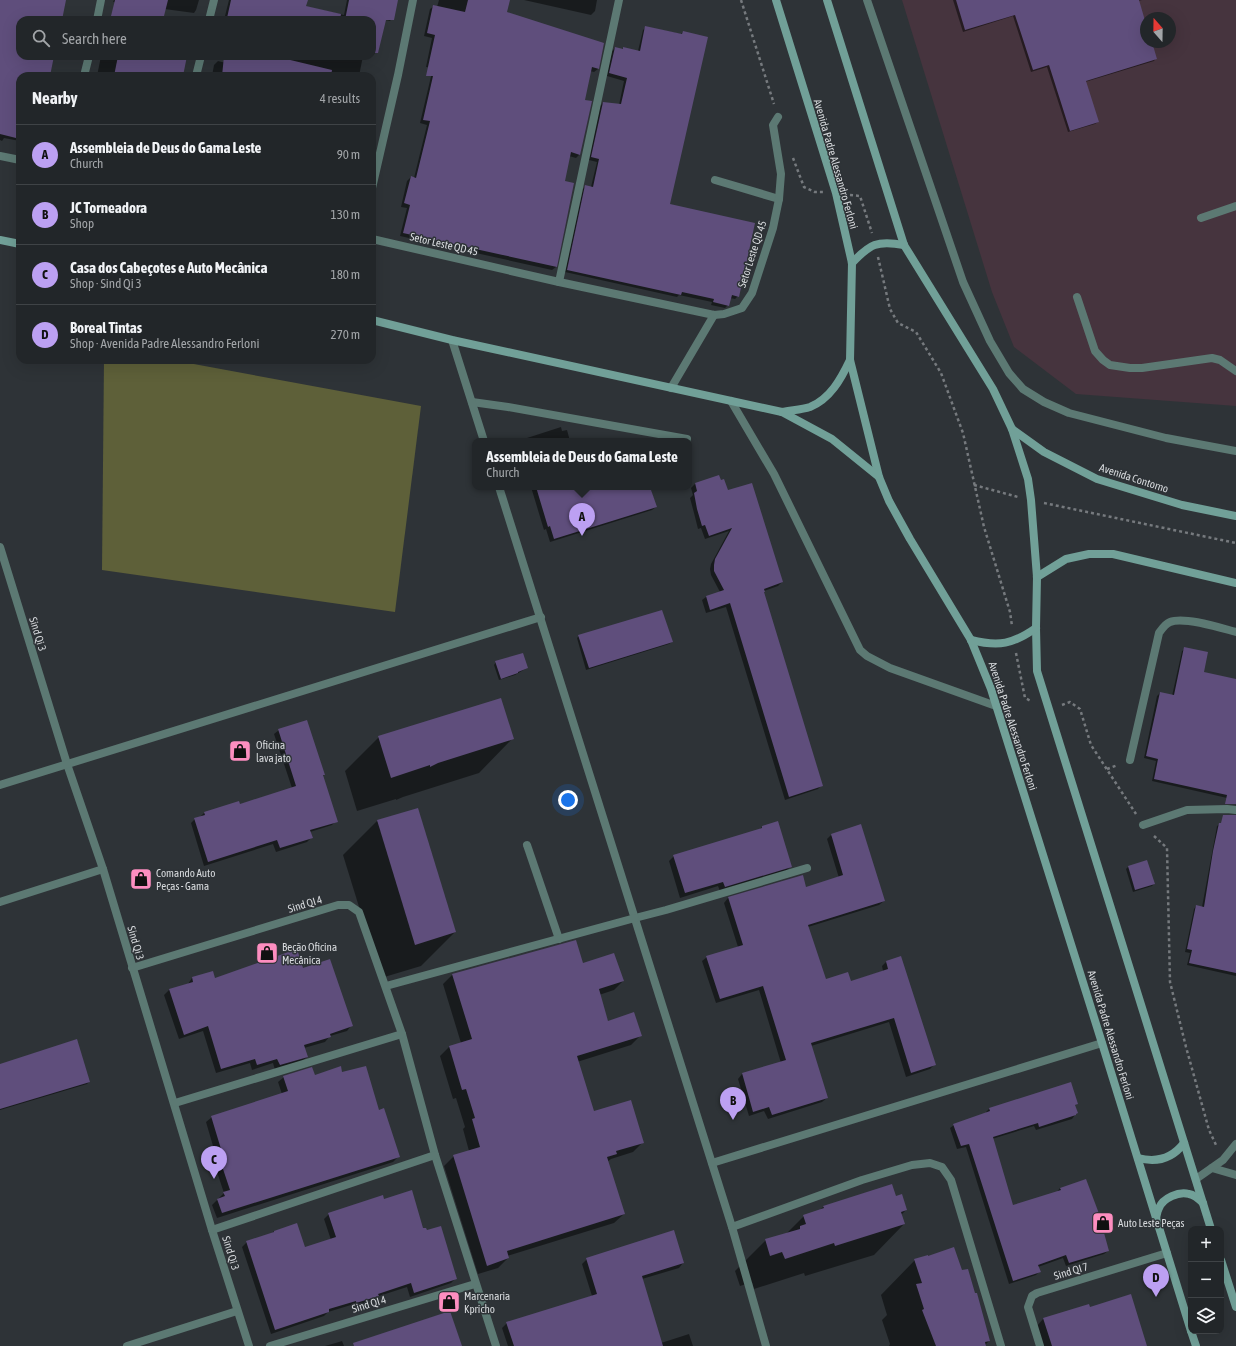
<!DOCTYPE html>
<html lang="en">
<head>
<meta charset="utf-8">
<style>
  body { margin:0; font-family:"Asap Condensed",sans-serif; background:#2a2e31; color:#f1f3f6 }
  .controls { position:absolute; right:12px; bottom:12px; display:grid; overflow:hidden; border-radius:8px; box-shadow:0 4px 16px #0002 }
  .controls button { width:36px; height:36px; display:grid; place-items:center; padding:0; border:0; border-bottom:1px solid #3f4346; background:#222629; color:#f1f3f6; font:20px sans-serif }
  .compass { position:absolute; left:1140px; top:12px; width:36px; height:36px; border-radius:50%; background:#222629; box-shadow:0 4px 16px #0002; rotate:340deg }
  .you { position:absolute; left:568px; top:800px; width:14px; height:14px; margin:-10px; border:3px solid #fff; border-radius:50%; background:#1a73e8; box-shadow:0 0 0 6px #1a73e833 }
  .badge { display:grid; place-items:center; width:26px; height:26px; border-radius:50%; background:#bca0f2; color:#111; font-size:13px; font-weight:700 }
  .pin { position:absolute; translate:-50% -33px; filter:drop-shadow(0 1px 2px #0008) }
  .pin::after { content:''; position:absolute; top:21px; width:14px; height:12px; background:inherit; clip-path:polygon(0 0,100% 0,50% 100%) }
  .popup { position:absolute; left:472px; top:438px; width:220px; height:52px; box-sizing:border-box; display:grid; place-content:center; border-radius:8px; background:#222629; filter:drop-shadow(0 1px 3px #0005); font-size:13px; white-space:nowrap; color:#a2a5a8 }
  .popup b { font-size:15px; color:#f1f3f6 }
  .popup::after { content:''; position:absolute; left:50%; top:100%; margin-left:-8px; border:8px solid transparent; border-top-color:#222629 }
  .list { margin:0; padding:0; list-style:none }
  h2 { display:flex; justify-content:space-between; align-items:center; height:52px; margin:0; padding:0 16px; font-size:17px }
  h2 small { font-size:13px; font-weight:400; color:#a2a5a8 }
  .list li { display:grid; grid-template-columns:26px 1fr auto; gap:12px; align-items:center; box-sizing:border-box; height:60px; padding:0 16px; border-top:1px solid #3f4346 }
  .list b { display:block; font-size:15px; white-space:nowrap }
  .list p { margin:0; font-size:13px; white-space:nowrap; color:#a2a5a8 }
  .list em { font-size:13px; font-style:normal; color:#a2a5a8 }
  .icon { flex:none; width:22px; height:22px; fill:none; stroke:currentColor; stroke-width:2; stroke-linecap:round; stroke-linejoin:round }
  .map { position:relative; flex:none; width:1236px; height:1346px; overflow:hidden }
  .search { position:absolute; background:#222629; box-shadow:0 4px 16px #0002; left:16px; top:16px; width:360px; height:44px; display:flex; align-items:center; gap:10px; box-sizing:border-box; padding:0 14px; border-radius:12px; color:#a2a5a8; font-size:15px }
  .panel { position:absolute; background:#222629; box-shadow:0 4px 16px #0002; left:16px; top:72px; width:360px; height:292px; border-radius:12px }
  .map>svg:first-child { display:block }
</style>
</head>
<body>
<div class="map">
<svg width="1236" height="1346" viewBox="0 0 1236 1346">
  <rect width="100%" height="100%" fill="#2e3337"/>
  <path fill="#46343e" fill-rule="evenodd" d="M902,0H1236V406L1076,394L1014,347L992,292ZM1146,18H1170V42H1146Z"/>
  <polygon fill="#5e6039" points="104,360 172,360 421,406 395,612 102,570"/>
  <g fill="#0007">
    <polygon points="0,0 65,0 61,20 20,20 20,56 53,56 48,76 20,76 20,141 4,138 2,141 0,140"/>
    <polygon points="114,0 199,0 196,10 194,13 113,2"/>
    <polygon points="229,0 276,0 344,15 347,0 397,0 393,17 390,21 385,20 378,51 374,54 372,54 372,20 224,20"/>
    <polygon points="439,0 509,0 506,13 603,44 598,69 594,72 590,71 584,101 580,154 576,158 569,156 564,182 573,184 556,267 552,270 400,236 407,208 401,207 407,181 411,177 414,178 427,125 420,123 433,68 426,67 432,38 424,36 430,9 434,6 437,7"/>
    <polygon points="524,0 597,0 595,11 591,15"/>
    <polygon points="953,0 1142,0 1138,1 1146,27 1146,42 1151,42 1156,58 1154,61 1085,82 1098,122 1095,124 1068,132 1047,67 1031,72 1013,16 963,32"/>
    <polygon points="646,27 681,34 683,32 669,205 738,296 735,299 730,298 728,305 725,308 711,305 712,302 679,295 677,297 565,272 583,189 586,186 591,187 597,162 589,160 600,106 603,103 619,105 624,81 607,76 612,51 615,48 622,50 623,48 638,51 643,30"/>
    <polygon points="101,56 186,56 182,76 97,76"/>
    <polygon points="236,56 363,56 359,76 212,76 214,65 218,61 234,65"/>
    <polygon points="561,427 562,431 567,430 570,441 523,441 527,438"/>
    <polygon points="719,476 720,481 782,582 778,586 764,591 763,593 822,785 818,789 785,800 726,607 706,613 702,600 706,597 720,592 711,575 710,569 711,564 729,531 705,539 701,528 698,529 694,513 690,498 693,495 691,488 695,484"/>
    <polygon points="531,487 650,487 656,507 652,510 550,542 546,529 544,530"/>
    <polygon points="579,636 672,642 669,644 586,670 577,638"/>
    <polygon points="1185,649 1203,673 1236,701 1236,800 1152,781 1156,761 1144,758 1157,696 1160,693 1172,696 1182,651"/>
    <polygon points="496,662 527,668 515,675 499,680 494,665"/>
    <polygon points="279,730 324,775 322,776 336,821 332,825 310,832 311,838 307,842 276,852 273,844 204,866 191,823 195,819 200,817 204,813 239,805 292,788 274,734"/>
    <polygon points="379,737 513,738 479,773 403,797 396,800 396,799 357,811 345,771"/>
    <polygon points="377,821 455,932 421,966 381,978 343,855"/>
    <polygon points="1220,824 1236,827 1236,976 1187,965 1190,953 1185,952 1194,909 1196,906 1202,907 1217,826"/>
    <polygon points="762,827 791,866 786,871 720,891 718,886 680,898 669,861 674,856 759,830"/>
    <polygon points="831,835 884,901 879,905 808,927 825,980 850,982 883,971 882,966 886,962 934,1065 930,1069 906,1077 889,1022 811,1046 827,1098 822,1102 768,1119 764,1111 749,1116 738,1079 742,1074 781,1063 759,990 716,1003 702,961 707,957 738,947 724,903 728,898 805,888 839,878 827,839"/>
    <polygon points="1128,867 1154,884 1152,886 1133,892 1126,869"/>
    <polygon points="575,941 582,964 623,981 614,990 599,995 608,1022 640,1036 631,1045 577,1062 593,1113 643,1142 633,1152 611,1159 607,1162 624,1214 614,1223 507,1256 508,1258 498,1268 478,1274 444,1166 454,1156 469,1151 463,1129 465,1127 456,1098 453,1099 440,1056 449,1047 461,1043 443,984 452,975"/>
    <polygon points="302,969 351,1026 347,1031 330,1036 325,1042 304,1048 307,1057 302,1061 275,1070 273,1063 252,1070 250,1063 216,1073 203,1031 179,1039 164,995 169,990 188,984 192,978 215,979"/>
    <polygon points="0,1065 89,1082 87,1084 0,1110"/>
    <polygon points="342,1073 378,1111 399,1156 393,1162 217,1218 212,1205 224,1193 215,1166 218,1163 206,1122 212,1117 282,1094 278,1082 284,1077 314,1076"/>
    <polygon points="1071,1084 1077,1104 1074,1106 1075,1115 1072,1119 1036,1130 1034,1126 992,1139 1013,1207 1057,1192 1060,1188 1108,1251 1104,1254 1066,1266 1063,1258 1038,1267 1039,1272 1036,1275 1009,1284 966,1147 957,1149 950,1128 954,1125 986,1114 986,1112 989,1109"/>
    <polygon points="896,1197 906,1210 901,1215 904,1224 874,1255 805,1276 804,1273 754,1289 752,1282 740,1286 735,1271 766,1240 785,1235 804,1216 819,1211 824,1206"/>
    <polygon points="383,1200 422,1230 456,1278 451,1283 410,1297 407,1287 376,1297 373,1300 352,1307 351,1305 328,1312 324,1316 271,1334 242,1247 247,1242 272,1234 274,1231 305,1248 331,1240 324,1219 329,1214"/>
    <polygon points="587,1259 683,1263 679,1268 642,1279 661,1343 689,1334 693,1346 508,1346 502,1328 507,1323 592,1296 582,1264"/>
    <polygon points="915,1260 961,1272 989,1341 984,1346 889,1346 890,1344 882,1320 887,1315 881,1295"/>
    <polygon points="1088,1305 1089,1309 1147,1346 1042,1346 1036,1327 1043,1319"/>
    <polygon points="342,1341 344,1346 325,1346 339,1342"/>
  </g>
  <g fill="#5f4e7c">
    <polygon points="0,0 66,0 62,20 20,20 20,56 54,56 50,76 20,76 20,139 0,134"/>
    <polygon points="115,0 168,0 163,20 110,20"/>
    <polygon points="231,0 308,0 306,6 341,14 340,20 239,20 227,18"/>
    <polygon points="349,0 398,0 394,20 386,20 378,53 372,53 372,20 345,20"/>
    <polygon points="468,0 510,0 507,12 604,43 599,69 592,67 585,100 592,101 580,155 571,152 565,181 574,183 557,267 403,233 410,205 404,203 411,176 416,178 430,121 423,120 433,76 426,76 435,35 427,33 433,5 465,12"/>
    <polygon points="956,0 1139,0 1146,24 1146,42 1152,42 1157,59 1086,81 1099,122 1070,131 1049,65 1033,70 1015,15 965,30"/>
    <polygon points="645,26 682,34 683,31 708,37 670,204 755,223 739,297 732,295 729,306 713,302 714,299 682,292 681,295 567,270 585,185 593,187 599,159 591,157 603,102 621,104 627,78 609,73 615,47 623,49 623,47 640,51"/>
    <polygon points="118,56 187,56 183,76 114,76"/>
    <polygon points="224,56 282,56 282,58 332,70 331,76 222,76"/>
    <polygon points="719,475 721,480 724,479 728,490 752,483 783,582 764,589 765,592 764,592 823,786 789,797 730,603 710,610 706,596 724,590 714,571 714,565 715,559 732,528 709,536 705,525 702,526 697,509 694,493 697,491 695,483"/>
    <polygon points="536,487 650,487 657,507 554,539 550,526 548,527"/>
    <polygon points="662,610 673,642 589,668 578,635"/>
    <polygon points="1184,647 1208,652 1204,672 1236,679 1236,804 1225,804 1227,795 1154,779 1158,759 1146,756 1160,692 1174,695"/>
    <polygon points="523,653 528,668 518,672 518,673 501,679 495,661"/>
    <polygon points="501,698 514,739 438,763 430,767 430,765 391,778 378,736"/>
    <polygon points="307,720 325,775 323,775 338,822 310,830 313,838 280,848 277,840 208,862 194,818 205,815 204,812 239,801 240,804 296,786 278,729"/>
    <polygon points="418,808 456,932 415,945 377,820"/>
    <polygon points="1223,815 1236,815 1236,973 1189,963 1192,950 1187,949 1196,905 1204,907 1213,851 1219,823 1221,823"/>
    <polygon points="778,821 792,867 725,887 723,882 685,893 673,855 762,828 762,826"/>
    <polygon points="861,824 885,901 808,925 826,979 848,972 851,981 888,969 886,961 901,956 936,1065 911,1073 894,1018 811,1043 828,1098 772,1115 769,1107 753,1112 742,1073 786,1060 763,986 720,999 706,956 743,945 728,897 803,875 806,887 843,875 831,834"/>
    <polygon points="1147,860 1155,884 1135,890 1128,866"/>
    <polygon points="576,940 583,963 614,953 624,981 599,989 608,1021 634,1012 642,1036 577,1056 594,1111 631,1100 644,1143 616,1151 617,1154 607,1157 625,1214 507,1251 509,1258 487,1266 453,1155 480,1147 472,1119 475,1118 466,1089 462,1090 449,1046 472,1039 452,974"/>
    <polygon points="297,949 303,968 330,959 353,1026 330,1034 331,1037 304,1045 308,1057 280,1065 277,1059 257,1065 255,1059 221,1069 208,1026 184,1035 169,989 193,982 192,977 213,971 215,978"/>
    <polygon points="77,1039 90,1082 0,1109 0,1064"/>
    <polygon points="341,1066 342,1072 366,1066 379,1110 384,1108 400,1157 222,1213 217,1199 225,1196 223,1192 230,1190 220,1160 224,1159 211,1116 288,1091 283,1076 312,1067 315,1075"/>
    <polygon points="1071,1082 1078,1104 1075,1105 1078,1113 1076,1114 1076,1115 1039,1127 1038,1123 993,1137 1013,1205 1061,1190 1060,1188 1086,1179 1098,1211 1109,1251 1069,1263 1066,1255 1038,1265 1041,1272 1013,1281 969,1144 961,1146 953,1124 990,1111 989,1108"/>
    <polygon points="892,1184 896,1196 902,1194 907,1210 901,1212 905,1224 835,1246 834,1243 785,1259 782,1252 770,1256 765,1239 800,1229 800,1226 806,1224 803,1215 824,1208 823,1206"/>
    <polygon points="412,1190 423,1228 426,1228 427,1230 441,1226 457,1279 414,1293 411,1283 378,1294 379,1296 356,1303 356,1301 329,1309 329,1312 275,1330 246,1241 274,1232 274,1231 297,1223 305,1247 336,1237 328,1213 383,1195 384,1199"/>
    <polygon points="674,1230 684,1263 642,1276 663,1346 514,1346 506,1322 597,1294 586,1258"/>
    <polygon points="954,1247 962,1270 968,1269 975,1293 977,1293 990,1341 985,1342 986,1346 936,1346 922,1310 924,1309 916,1284 922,1283 914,1259 928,1255 928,1256"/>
    <polygon points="1131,1294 1147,1346 1052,1346 1043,1318 1089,1304 1090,1307"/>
    <polygon points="450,1311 462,1346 354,1346 353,1343"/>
  </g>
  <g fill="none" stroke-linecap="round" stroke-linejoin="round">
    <g stroke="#767a7e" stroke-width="2.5" stroke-dasharray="3 3" stroke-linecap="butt">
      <polyline points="741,0 774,104"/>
      <polyline points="793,158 804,187 815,192 823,192"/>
      <polyline points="850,195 860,196 872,233"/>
      <polyline points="878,257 890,309 898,323 916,332 941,373 963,433 984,527 1010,612 1012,626"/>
      <polyline points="974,485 1018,497"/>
      <polyline points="1044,503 1236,543"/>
      <polyline points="1016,653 1025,698 1031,701"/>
      <polyline points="1062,705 1070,702 1080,709 1091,745 1136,814"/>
      <polyline points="1107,769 1118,765"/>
      <polyline points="1154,836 1167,848 1170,982 1186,1047 1209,1130 1217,1147"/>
    </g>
    <g stroke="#5c7973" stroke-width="8">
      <polyline points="867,0 963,282 990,341 1009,373 1023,389 1044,402 1069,413 1166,438 1236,451"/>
      <polyline points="1201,218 1236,206"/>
      <polyline points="1077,297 1095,351 1103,360 1110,365 1130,368 1142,368 1212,358 1220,360 1236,371"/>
      <polyline points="731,401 774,474 860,650 867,656 890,668 996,706"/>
      <polyline points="472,402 508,407 687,439"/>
      <polyline points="527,845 559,939"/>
      <polyline points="0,902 103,869"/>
      <polyline points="635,918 666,910 807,868"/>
      <polyline points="1212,1168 1236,1175"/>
      <polyline points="732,1227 862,1180 912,1165 930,1163 942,1167 951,1180 1001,1346"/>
    </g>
    <g stroke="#5c7973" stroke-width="8">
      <polyline points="97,20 101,0"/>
      <polyline points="209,20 214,0"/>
      <polyline points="84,76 89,56"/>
      <polyline points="196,76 201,56"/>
      <polyline points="0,156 20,160"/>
      <polyline points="715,180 779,199"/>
      <polyline points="372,188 398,75 413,0"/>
      <polyline points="372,239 559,282 714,315 724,314 742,308 752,293 773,228 779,199 781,174 773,125 778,117"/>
      <polyline points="559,282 619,0"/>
      <polyline points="452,340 484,441"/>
      <polyline points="671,388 714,315"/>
      <polyline points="499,487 732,1227 766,1346"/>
      <polyline points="0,547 67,764 103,869 212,1230 249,1346"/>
      <path d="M1130,760L1159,633C1162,629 1165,624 1170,622C1184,616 1221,628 1236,632"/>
      <polyline points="0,785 541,617"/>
      <polyline points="1143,825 1187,810 1227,809 1236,810"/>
      <polyline points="132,968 338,905 349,905 359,912 402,1034 435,1155 496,1346"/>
      <polyline points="386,986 635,918"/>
      <polyline points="175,1103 402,1034"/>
      <polyline points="712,1163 1102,1043"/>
      <polyline points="1196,1179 1223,1160 1236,1144"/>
      <polyline points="212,1230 435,1155"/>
      <polyline points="127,1346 237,1311"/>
      <polyline points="270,1346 475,1284"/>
      <polyline points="1040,1346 1028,1307 1032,1296 1037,1293 1167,1253"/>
    </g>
    <g stroke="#71a098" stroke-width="8">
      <polyline points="776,0 836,193 852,263 850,360 879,477 889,501 910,539 971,640 991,689 1102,1043 1191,1331"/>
      <polyline points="827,0 904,245 993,389 1012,429 1028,479 1031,500 1037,577 1036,628 1037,671 1211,1229"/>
      <polyline points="0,240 20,244"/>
      <path d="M852,263C870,244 877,240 904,245"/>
      <polyline points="372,320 452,340 782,412 832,439 879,477"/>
      <path d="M782,412C791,410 801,410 810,407C830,399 841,379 850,360"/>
      <polyline points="1012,429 1044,452 1097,479 1182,505 1236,516"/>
      <polyline points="1037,577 1066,559 1089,554 1113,554 1236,583"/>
      <path d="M971,640C999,647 1013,644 1036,628"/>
      <path d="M1138,1158C1157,1163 1172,1159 1184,1143"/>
      <path d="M1156,1218C1157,1215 1157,1211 1159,1208C1163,1198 1179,1191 1189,1194C1195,1195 1199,1199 1203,1203"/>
      <polyline points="1221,1260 1236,1307"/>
      <polyline points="1191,1331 1196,1346"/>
    </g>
  </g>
  <defs>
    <g id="shop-square" transform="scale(1.15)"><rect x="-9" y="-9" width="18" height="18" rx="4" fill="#fd8ec0" stroke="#2e3337"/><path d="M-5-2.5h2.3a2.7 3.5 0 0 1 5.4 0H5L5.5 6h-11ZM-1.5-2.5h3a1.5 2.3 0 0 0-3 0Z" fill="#111"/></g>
  </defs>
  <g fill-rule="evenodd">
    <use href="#shop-square" x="240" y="751"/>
    <use href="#shop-square" x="141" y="879"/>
    <use href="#shop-square" x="267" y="953"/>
    <use href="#shop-square" x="1103" y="1223"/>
    <use href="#shop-square" x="449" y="1302"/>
  </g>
  <g text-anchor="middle" stroke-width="3" stroke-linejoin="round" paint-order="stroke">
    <g font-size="11" fill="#d8dbde" stroke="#2e3337">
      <text transform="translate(836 164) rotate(74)" y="4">Avenida Padre Alessandro Ferloni</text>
      <text transform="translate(444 244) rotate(13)" y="4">Setor Leste QD 45</text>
      <text transform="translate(752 254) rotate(-72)" y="4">Setor Leste QD 45</text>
      <text transform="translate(1134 478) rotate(18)" y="4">Avenida Contorno</text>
      <text transform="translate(38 634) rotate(73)" y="4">Sind Qi 3</text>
      <text transform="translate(1013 726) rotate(72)" y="4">Avenida Padre Alessandro Ferloni</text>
      <text transform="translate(305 904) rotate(-17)" y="4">Sind QI 4</text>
      <text transform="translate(136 943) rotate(74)" y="4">Sind Qi 3</text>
      <text transform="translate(1111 1035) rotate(73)" y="4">Avenida Padre Alessandro Ferloni</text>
      <text transform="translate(231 1253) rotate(73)" y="4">Sind Qi 3</text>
      <text transform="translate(1071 1271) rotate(-17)" y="4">Sind QI 7</text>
      <text transform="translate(369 1304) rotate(-17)" y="4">Sind QI 4</text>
    </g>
    <g font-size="11" fill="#d8dbde" stroke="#2e3337" text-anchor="start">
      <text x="256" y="749">Oficina<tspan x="256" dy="13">lava jato</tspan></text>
      <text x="156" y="877">Comando Auto<tspan x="156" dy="13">Peças - Gama</tspan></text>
      <text x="282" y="951">Beção Oficina<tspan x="282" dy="13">Mecânica</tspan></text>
      <text x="1118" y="1227">Auto Leste Peças</text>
      <text x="464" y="1300">Marcenaria<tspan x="464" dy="13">Kpricho</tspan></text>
    </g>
  </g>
</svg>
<div class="controls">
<button>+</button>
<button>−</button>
<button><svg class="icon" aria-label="layers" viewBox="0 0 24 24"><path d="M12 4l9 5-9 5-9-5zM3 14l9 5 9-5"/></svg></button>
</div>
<svg class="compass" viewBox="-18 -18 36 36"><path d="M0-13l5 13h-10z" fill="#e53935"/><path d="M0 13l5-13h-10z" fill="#a2a5a8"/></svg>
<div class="you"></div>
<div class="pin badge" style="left:582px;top:536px">A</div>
<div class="popup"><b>Assembleia de Deus do Gama Leste</b>Church</div>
<div class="pin badge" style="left:733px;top:1120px">B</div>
<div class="pin badge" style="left:214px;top:1179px">C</div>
<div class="pin badge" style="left:1156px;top:1297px">D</div>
<div class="search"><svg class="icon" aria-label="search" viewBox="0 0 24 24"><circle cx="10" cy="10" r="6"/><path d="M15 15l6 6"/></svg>Search here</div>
<section class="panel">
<h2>Nearby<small>4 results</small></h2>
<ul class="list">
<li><span class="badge">A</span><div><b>Assembleia de Deus do Gama Leste</b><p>Church</p></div><em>90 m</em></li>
<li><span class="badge">B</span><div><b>JC Torneadora</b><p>Shop</p></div><em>130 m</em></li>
<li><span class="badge">C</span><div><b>Casa dos Cabeçotes e Auto Mecânica</b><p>Shop · Sind Qi 3</p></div><em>180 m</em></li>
<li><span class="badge">D</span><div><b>Boreal Tintas</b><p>Shop · Avenida Padre Alessandro Ferloni</p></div><em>270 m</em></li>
</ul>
</section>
</div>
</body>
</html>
